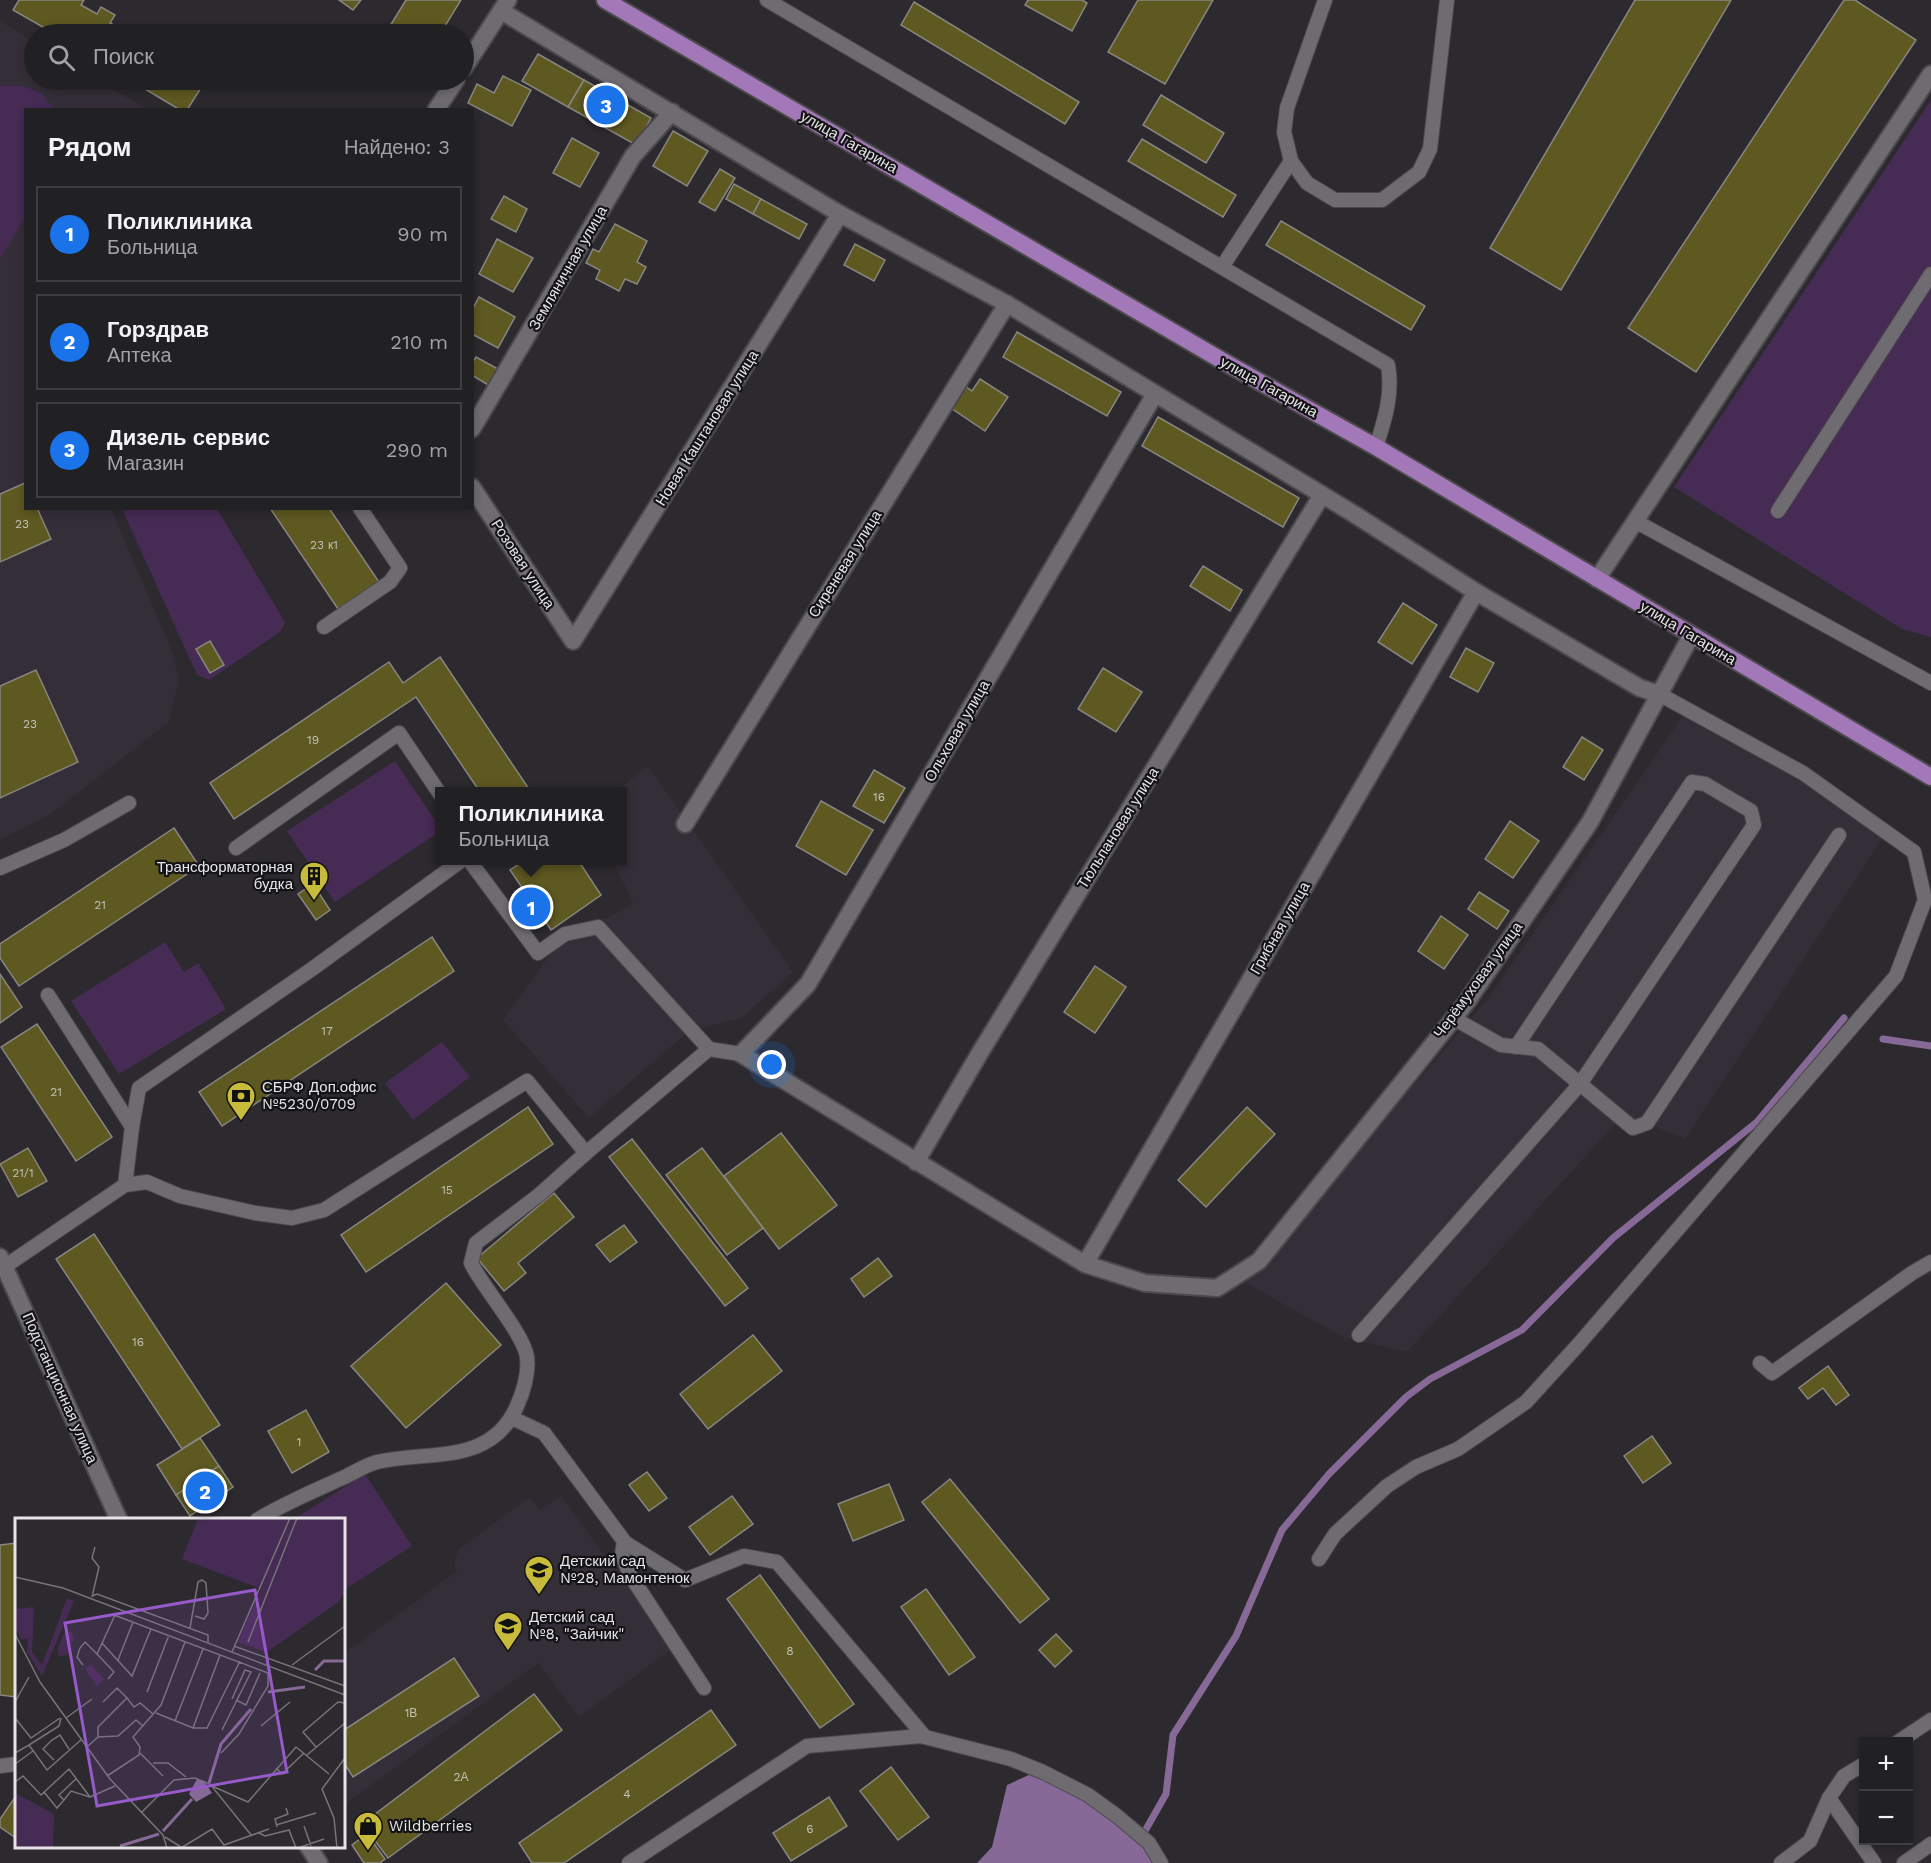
<!DOCTYPE html>
<html lang="ru">
<head>
<meta charset="utf-8">
<style>
  body { margin:0; font-family:"Work Sans",sans-serif; background:#29282a; color:#f1f3f6 }
  .controls { position:absolute; right:18px; bottom:18px; display:grid; overflow:hidden; border-radius:0px; box-shadow:0 3px 9px #0003 }
  .controls button { width:54px; height:54px; display:grid; place-items:center; padding:0; border:0; border-bottom:2px solid #3e3e40; background:#212022; color:#f1f3f6; font:30px sans-serif }
  .you { position:absolute; left:772px; top:1065px; width:21px; height:21px; margin:-15px; border:4px solid #fff; border-radius:50%; background:#1a73e8; box-shadow:0 0 0 9px #1a73e833 }
  .badge { display:grid; place-items:center; width:39px; height:39px; border-radius:50%; background:#1a73e8; color:#fff; font-size:20px; font-weight:700 }
  .pin { position:absolute; translate:-50% -50%; border:3px solid #fff; box-shadow:0 2px 6px #0006 }
  .popup { position:absolute; left:435px; top:787px; width:192px; height:78px; box-sizing:border-box; display:grid; place-content:center; border-radius:0px; background:#212022; filter:drop-shadow(0 2px 4px #0005); font-size:20px; white-space:nowrap; color:#a2a3a5 }
  .popup b { font-size:22px; color:#f1f3f6 }
  .popup::after { content:''; position:absolute; left:50%; top:100%; margin-left:-12px; border:12px solid transparent; border-top-color:#212022 }
  .list { margin:0; padding:0; list-style:none }
  h2 { display:flex; justify-content:space-between; align-items:center; height:78px; margin:0; padding:0 24px; font-size:26px }
  h2 small { font-size:20px; font-weight:400; color:#a2a3a5 }
  .list li { display:grid; grid-template-columns:39px 1fr auto; gap:18px; align-items:center; box-sizing:border-box; height:96px; margin:0 12px 12px; padding:0 12px; border:2px solid #3e3e40; border-radius:0px }
  .list b { display:block; font-size:22px; white-space:nowrap }
  .list p { margin:0; font-size:20px; white-space:nowrap; color:#a2a3a5 }
  .list em { font-size:20px; font-style:normal; color:#a2a3a5 }
  .icon { flex:none; width:33px; height:33px; fill:none; stroke:currentColor; stroke-width:2; stroke-linecap:round; stroke-linejoin:round }
  .map { position:relative; flex:none; width:1931px; height:1863px; overflow:hidden }
  .search { position:absolute; background:#212022; box-shadow:0 3px 9px #0003; left:24px; top:24px; width:450px; height:66px; display:flex; align-items:center; gap:15px; box-sizing:border-box; padding:0 21px; border-radius:33px; color:#a2a3a5; font-size:22px }
  .panel { position:absolute; background:#212022; box-shadow:0 3px 9px #0003; left:24px; top:108px; width:450px; height:402px; border-radius:0px }
  .map>svg:first-child { display:block }
</style>
</head>
<body>
<div class="map">
<svg width="1931" height="1863" viewBox="0 0 1931 1863">
  <rect width="100%" height="100%" fill="#2c2a2e"/>
  <g fill="#342e38">
    <polygon points="0,21 34,42 34,80 97,80 147,109 26,110 26,508 111,509 172,651 179,680 168,723 49,815 0,840"/>
    <polygon points="1687,710 1888,830 1685,1139 1624,1114 1407,1352 1343,1337 1244,1282 1487,1000"/>
    <polygon points="648,766 793,972 742,1018 689,1031 589,1118 503,1020 565,934 617,913 633,903 613,861 622,860 622,792 616,791"/>
    <polygon points="561,1496 673,1648 579,1717 538,1663 344,1805 344,1654 457,1571 454,1566 458,1550 530,1497 540,1510"/>
  </g>
  <g fill="#462b54">
    <polygon points="0,86 23,86 41,93 54,109 26,110 25,217 0,259"/>
    <polygon points="1931,100 1931,637 1902,629 1674,487"/>
    <polygon points="122,509 217,509 285,622 280,632 209,680 197,675"/>
    <polygon points="395,761 439,826 439,832 335,902 287,831"/>
    <polygon points="165,942 184,972 198,963 226,1009 119,1074 71,1001"/>
    <polygon points="442,1042 470,1077 413,1120 385,1083"/>
    <polygon points="365,1474 412,1546 344,1590 344,1520 294,1519"/>
  </g>
  <polygon fill="#866996" points="1033,1773 1099,1808 1165,1863 977,1863 992,1847 1007,1785"/>
  <g fill="none" stroke-linecap="round" stroke-linejoin="round">
    <g stroke="#866996" stroke-width="7">
      <polyline points="1883,1039 1931,1046"/>
      <polyline points="1141,1838 1166,1794 1173,1735 1236,1636 1282,1530 1329,1474 1406,1397 1430,1379 1522,1330 1613,1238 1757,1122 1844,1018"/>
    </g>
  </g>
  <g fill="#5e5821" stroke="#878680" stroke-width="1.5">
    <polygon points="19,0 84,0 81,5 97,14 101,7 115,15 110,23 130,34 55,34 13,10"/>
    <polygon points="339,0 361,0 353,10"/>
    <polygon points="406,0 461,0 440,34 385,34"/>
    <polygon points="1028,0 1082,0 1087,3 1072,31 1025,5"/>
    <polygon points="1138,0 1213,0 1165,84 1108,52"/>
    <polygon points="1635,0 1731,0 1561,290 1490,248"/>
    <polygon points="1844,0 1855,0 1916,40 1696,372 1628,328"/>
    <polygon points="914,2 1079,102 1065,124 901,25"/>
    <polygon points="538,54 584,80 568,107 522,81"/>
    <polygon points="503,76 531,90 512,126 468,103 477,84 494,93"/>
    <polygon points="130,80 206,80 187,110 180,110"/>
    <polygon points="584,80 651,118 636,145 568,107"/>
    <polygon points="1161,95 1224,133 1206,163 1143,125"/>
    <polygon points="673,131 708,151 687,186 653,166"/>
    <polygon points="572,138 599,153 580,187 553,173"/>
    <polygon points="1142,139 1236,195 1223,217 1128,161"/>
    <polygon points="720,169 735,178 715,211 699,202"/>
    <polygon points="734,184 761,199 753,214 726,199"/>
    <polygon points="504,196 527,209 516,232 491,219"/>
    <polygon points="761,199 807,224 799,239 753,214"/>
    <polygon points="1281,221 1425,306 1411,330 1266,245"/>
    <polygon points="615,224 647,241 637,262 646,267 637,284 625,279 619,291 596,279 600,270 586,263 593,249 599,252"/>
    <polygon points="497,239 533,258 513,292 479,274"/>
    <polygon points="855,244 885,260 874,281 844,265"/>
    <polygon points="479,297 515,317 498,348 472,334 472,310"/>
    <polygon points="1017,332 1121,392 1107,416 1003,357"/>
    <polygon points="476,357 498,369 488,385 472,375 472,363"/>
    <polygon points="980,379 1008,397 985,431 951,408 965,386 972,391"/>
    <polygon points="1158,417 1299,498 1283,527 1142,446"/>
    <polygon points="25,483 26,508 37,508 51,539 0,562 0,494"/>
    <polygon points="270,508 329,508 379,582 338,609"/>
    <polygon points="1203,566 1242,590 1230,611 1190,586"/>
    <polygon points="1403,603 1437,625 1412,664 1378,642"/>
    <polygon points="210,641 224,665 210,673 196,649"/>
    <polygon points="1466,648 1494,663 1478,692 1450,677"/>
    <polygon points="440,657 531,792 480,792 416,697 234,819 210,783 389,662 403,683"/>
    <polygon points="1103,668 1142,692 1116,732 1078,709"/>
    <polygon points="36,670 78,762 0,798 0,686"/>
    <polygon points="1582,737 1603,750 1584,780 1563,767"/>
    <polygon points="874,770 905,788 884,823 853,806"/>
    <polygon points="821,801 873,830 846,875 796,846"/>
    <polygon points="1510,821 1539,841 1513,878 1485,859"/>
    <polygon points="174,828 199,866 19,986 0,958 0,944"/>
    <polygon points="525,860 578,860 601,895 551,930 510,870"/>
    <polygon points="313,884 330,910 316,920 298,894"/>
    <polygon points="1479,892 1509,911 1497,929 1468,909"/>
    <polygon points="1441,916 1468,935 1444,969 1418,951"/>
    <polygon points="432,937 454,971 222,1126 199,1092"/>
    <polygon points="1095,966 1126,987 1095,1033 1064,1012"/>
    <polygon points="0,974 22,1007 0,1023"/>
    <polygon points="37,1024 112,1137 76,1161 1,1047"/>
    <polygon points="528,1107 553,1144 366,1272 341,1235"/>
    <polygon points="1247,1107 1275,1134 1206,1207 1178,1180"/>
    <polygon points="781,1133 837,1205 779,1249 724,1176"/>
    <polygon points="632,1139 748,1288 725,1306 609,1157"/>
    <polygon points="28,1148 47,1181 18,1197 0,1164"/>
    <polygon points="702,1148 763,1228 727,1255 666,1175"/>
    <polygon points="554,1193 574,1217 518,1263 526,1273 504,1291 477,1258"/>
    <polygon points="624,1225 637,1242 610,1262 596,1245"/>
    <polygon points="94,1234 220,1425 182,1449 56,1259"/>
    <polygon points="878,1258 892,1276 864,1297 851,1279"/>
    <polygon points="446,1283 501,1345 406,1428 351,1366"/>
    <polygon points="753,1335 782,1371 708,1429 680,1394"/>
    <polygon points="1828,1366 1849,1395 1836,1405 1823,1388 1808,1399 1799,1388"/>
    <polygon points="306,1410 329,1452 292,1473 268,1431"/>
    <polygon points="1652,1436 1671,1463 1643,1483 1624,1456"/>
    <polygon points="200,1438 219,1466 176,1495 157,1465"/>
    <polygon points="219,1466 233,1487 190,1516 176,1495"/>
    <polygon points="647,1472 667,1498 649,1511 629,1485"/>
    <polygon points="950,1479 1049,1599 1020,1623 922,1502"/>
    <polygon points="889,1484 904,1520 853,1541 838,1504"/>
    <polygon points="732,1496 753,1524 710,1555 689,1527"/>
    <polygon points="16,1543 16,1697 0,1695 0,1545"/>
    <polygon points="760,1575 854,1704 820,1728 727,1599"/>
    <polygon points="926,1589 975,1657 949,1675 901,1607"/>
    <polygon points="1056,1634 1072,1651 1055,1667 1039,1650"/>
    <polygon points="454,1658 479,1696 353,1777 344,1763 344,1730"/>
    <polygon points="534,1694 562,1730 388,1858 362,1824"/>
    <polygon points="711,1710 736,1745 564,1863 532,1863 519,1843"/>
    <polygon points="891,1767 929,1817 898,1840 860,1791"/>
    <polygon points="16,1796 16,1838 0,1827 0,1819"/>
    <polygon points="829,1797 847,1826 791,1861 773,1833"/>
    <polygon points="367,1834 385,1859 380,1863 364,1863 352,1845"/>
  </g>
  <g fill="none" stroke-linecap="round" stroke-linejoin="round">
    <g stroke="#4b494c" stroke-width="16">
      <g id="service">
        <path d="M767,0L1388,365C1393,394 1385,419 1376,447"/>
        <polyline points="1325,0 1287,108 1284,132 1291,161 1307,183 1335,200 1382,200 1419,172 1430,149 1447,0"/>
        <polyline points="1222,267 1291,161"/>
        <polyline points="1778,511 1931,274"/>
        <polyline points="1635,521 1931,683"/>
        <polyline points="324,627 390,582 400,568 360,508"/>
        <polyline points="236,848 399,733 440,794"/>
        <polyline points="469,860 538,953 565,934 598,927 709,1049"/>
        <polyline points="0,868 64,840 129,803"/>
        <polyline points="48,995 132,1127"/>
        <polyline points="1453,1018 1501,1045 1538,1049 1633,1128 1647,1123 1839,835"/>
        <polyline points="125,1185 147,1182 180,1196 255,1213 292,1218 324,1210 527,1081 586,1153"/>
        <polyline points="4,1267 125,1185 132,1127 139,1088 312,969 462,860"/>
        <polyline points="1359,1335 1580,1084 1754,825 1751,811 1705,784 1692,782 1516,1047"/>
        <polyline points="1760,1363 1772,1373 1912,1273 1931,1262"/>
        <polyline points="512,1418 544,1433 624,1541 622,1555 630,1575 704,1688"/>
        <path d="M257,1520C283,1504 312,1492 340,1479C352,1474 365,1465 377,1462C429,1450 491,1466 517,1406C524,1390 529,1374 527,1357C524,1334 483,1288 471,1263L476,1243L539,1195L586,1153L709,1049L741,1054"/>
        <polyline points="624,1542 685,1580 744,1556 777,1562 925,1737"/>
        <polyline points="1319,1559 1335,1534 1387,1486 1416,1467 1458,1449 1526,1402 1578,1345 1896,976 1925,900 1914,852 1803,773 1659,694"/>
        <polyline points="1898,1742 1931,1720"/>
        <polyline points="0,1766 16,1764"/>
        <polyline points="1829,1798 1874,1863"/>
        <polyline points="629,1863 807,1746 921,1736 1011,1759 1043,1772 1088,1795 1117,1816 1149,1843 1161,1863"/>
        <polyline points="1781,1863 1810,1841 1829,1798 1844,1776 1864,1764"/>
        <polyline points="1904,1863 1931,1844"/>
      </g>
    </g>
    <g stroke="#4b494c" stroke-width="20">
      <g id="minor">
        <polyline points="501,11 840,214 1007,304 1354,514 1476,592 1640,688 1659,694"/>
        <polyline points="464,68 508,0"/>
        <polyline points="436,110 456,80"/>
        <polyline points="1155,394 808,984 741,1054 1085,1264 1145,1283 1217,1288 1259,1261 1466,1003 1590,822 1691,636"/>
        <polyline points="472,429 633,156 672,112"/>
        <polyline points="472,487 573,641 840,214"/>
        <polyline points="1597,579 1931,74"/>
        <polyline points="685,824 1007,304"/>
        <polyline points="916,1162 978,1056 1322,495"/>
        <polyline points="1085,1264 1476,592"/>
      </g>
    </g>
    <g stroke="#4b494c" stroke-width="20">
      <g id="tertiary">
        <polyline points="0,1257 119,1520"/>
        <polyline points="308,1846 319,1863"/>
      </g>
    </g>
    <g stroke="#4b494c" stroke-width="20">
      <polyline id="primary" points="605,0 1228,364 1376,447 1931,777"/>
    </g>
    <use href="#service" stroke="#6f6c71" stroke-width="14"/>
    <use href="#minor" stroke="#6f6c71" stroke-width="16"/>
    <use href="#tertiary" stroke="#6f6c71" stroke-width="16"/>
    <use href="#primary" stroke="#a378b8" stroke-width="16"/>
  </g>
  <defs>
    <g id="building-pin" transform="scale(1.5)"><path d="M0 17L-7.5 6A9.5 9.5 0 1 1 7.5 6Z" fill="#c8bb3b" stroke="#141315"/><path d="M-4-6H4V6H1V3H-1V6H-4ZM-2.5-4.3h1.7v1.8h-1.7ZM.8-4.3h1.7v1.8H.8ZM-2.5-1h1.7V.8h-1.7ZM.8-1h1.7V.8H.8Z" fill="#111"/></g>
    <g id="bank-pin" transform="scale(1.5)"><path d="M0 17L-7.5 6A9.5 9.5 0 1 1 7.5 6Z" fill="#c8bb3b" stroke="#141315"/><path d="M-6-4H6V4H-6ZM0-2.3a2.3 2.3 0 1 0 0 4.6a2.3 2.3 0 1 0 0-4.6Z" fill="#111"/></g>
    <g id="school-pin" transform="scale(1.5)"><path d="M0 17L-7.5 6A9.5 9.5 0 1 1 7.5 6Z" fill="#c8bb3b" stroke="#141315"/><path d="M0-5L7-2L0 1L-7-2ZM-4 1L0 2.5L4 1V4Q0 6-4 4Z" fill="#111"/></g>
    <g id="shop-pin" transform="scale(1.5)"><path d="M0 17L-7.5 6A9.5 9.5 0 1 1 7.5 6Z" fill="#c8bb3b" stroke="#141315"/><path d="M-5-2.5h2.3a2.7 3.5 0 0 1 5.4 0H5L5.5 6h-11ZM-1.5-2.5h3a1.5 2.3 0 0 0-3 0Z" fill="#111"/></g>
  </defs>
  <g fill-rule="evenodd">
    <use href="#building-pin" x="314" y="876"/>
    <use href="#bank-pin" x="241" y="1096"/>
    <use href="#school-pin" x="539" y="1570"/>
    <use href="#school-pin" x="508" y="1626"/>
    <use href="#shop-pin" x="368" y="1826"/>
  </g>
  <g text-anchor="middle" stroke-width="4.5" stroke-linejoin="round" paint-order="stroke">
    <g font-size="12" fill="#c4c1b6">
      <text x="22" y="528">23</text>
      <text x="324" y="549">23 к1</text>
      <text x="30" y="728">23</text>
      <text x="313" y="744">19</text>
      <text x="879" y="801">16</text>
      <text x="100" y="909">21</text>
      <text x="327" y="1035">17</text>
      <text x="56" y="1096">21</text>
      <text x="23" y="1177">21/1</text>
      <text x="447" y="1194">15</text>
      <text x="138" y="1346">16</text>
      <text x="299" y="1446">1</text>
      <text x="790" y="1655">8</text>
      <text x="411" y="1717">1В</text>
      <text x="461" y="1781">2А</text>
      <text x="627" y="1798">4</text>
      <text x="810" y="1833">6</text>
    </g>
    <g font-size="15" fill="#e6e4e7" stroke="#141315">
      <text transform="translate(849 142) rotate(30)" y="5">улица Гагарина</text>
      <text transform="translate(568 268) rotate(-60)" y="5">Земляничная улица</text>
      <text transform="translate(1269 387) rotate(29)" y="5">улица Гагарина</text>
      <text transform="translate(707 428) rotate(-58)" y="5">Новая Каштановая улица</text>
      <text transform="translate(523 564) rotate(57)" y="5">Розовая улица</text>
      <text transform="translate(845 564) rotate(-58)" y="5">Сиреневая улица</text>
      <text transform="translate(1688 633) rotate(31)" y="5">улица Гагарина</text>
      <text transform="translate(957 731) rotate(-60)" y="5">Ольховая улица</text>
      <text transform="translate(1118 828) rotate(-58)" y="5">Тюльпановая улица</text>
      <text transform="translate(1280 928) rotate(-60)" y="5">Грибная улица</text>
      <text transform="translate(1478 980) rotate(-54)" y="5">Черёмуховая улица</text>
      <text transform="translate(60 1388) rotate(66)" y="5">Подстанционная улица</text>
    </g>
    <g font-size="15" fill="#e6e4e7" stroke="#141315" text-anchor="start">
      <text x="293" y="872" text-anchor="end">Трансформаторная<tspan x="293" dy="17">будка</tspan></text>
      <text x="262" y="1092">СБРФ Доп.офис<tspan x="262" dy="17">№5230/0709</tspan></text>
      <text x="560" y="1566">Детский сад<tspan x="560" dy="17">№28, Мамонтенок</tspan></text>
      <text x="529" y="1622">Детский сад<tspan x="529" dy="17">№8, "Зайчик"</tspan></text>
      <text x="389" y="1831">Wildberries</text>
    </g>
  </g>
  <g transform="translate(15 1518)">
    <rect width="330" height="330" fill="#2c2a2e"/>
    <path d="M183,0H330V75L322,85L252,134L223,124L246,71L167,41ZM52,80L59,83L27,158L12,134L13,120L6,122L0,109V91L19,89L17,134L27,147ZM56,113L59,120L53,136L44,139L42,132L49,115ZM76,146L89,161L82,168L70,151ZM0,275L39,296L38,330H0Z" fill="#462b54"/>
    <path d="M182,261L189,263L197,275L181,284L174,276Z" fill="#866996"/>
    <path fill="none" stroke="#866996" stroke-width="3" d="M300,152L309,143H330M253,174L290,169M194,265L206,226L236,191M148,313L177,281M105,328L144,316"/>
    <path fill="none" stroke="#767478" stroke-width="1.5" d="M0,59L48,70L330,177M77,78L82,76L193,117V125M77,79L84,49L77,40L80,29M99,97L253,155V168L224,216L206,235M175,110L183,64L187,62L191,65L193,95L189,101L180,98M0,116L25,164L95,261L148,317L152,330M233,124L282,0M87,125L117,158L136,111M219,128L330,168M217,134L275,0M82,136L99,154L93,161M103,142L118,104M68,147L62,139L65,130L70,124L82,136L100,97M277,147L330,108M132,174L154,117M221,182L231,187L245,155M0,184L14,159M88,184L102,170L112,180M141,195L178,210H192L225,143M0,200L16,220L45,200M51,200L77,181M160,203L188,131M246,208L275,184M178,210L205,137M207,212L236,154L230,152L217,181M83,219L103,218L121,202L128,208M14,227L44,208L46,200M72,229L83,219V209L112,180L119,189L125,185L138,196M301,229L288,214L323,184L330,185M0,235L14,227L32,252L67,221M125,235L148,258M292,237L330,205M39,242L28,231L37,222L45,217L54,231M138,245H153L171,259M0,246L18,233M261,250L267,256L289,235M92,258L124,237L125,229L118,219L146,187L170,124M62,260L44,277L49,282L56,273L75,279M0,264L8,258L26,277L54,251L75,279L100,268M197,268L233,284L281,229L314,256M29,274L42,290L49,282M126,295L159,262L180,260L195,266L237,318M261,307L301,295M289,308L296,328M262,309L260,301L273,296L271,290M244,315L250,318L274,312L281,330M150,319L166,329M166,330L197,311L209,327L254,311M283,330L309,321M322,330L319,300L307,271L330,240"/>
    <path fill="#965ac9" fill-opacity="0.15" stroke="#965ac9" stroke-width="3" d="M240,72L272,254L82,288L50,105Z"/>
    <rect width="330" height="330" fill="none" stroke="#e6e4e7" stroke-width="3"/>
  </g>
</svg>
<div class="controls">
<button>+</button>
<button>−</button>
</div>
<div class="you"></div>
<div class="pin badge" style="left:531px;top:907px">1</div>
<div class="popup"><b>Поликлиника</b>Больница</div>
<div class="pin badge" style="left:205px;top:1491px">2</div>
<div class="pin badge" style="left:606px;top:105px">3</div>
<div class="search"><svg class="icon" aria-label="search" viewBox="0 0 24 24"><circle cx="10" cy="10" r="6"/><path d="M15 15l6 6"/></svg>Поиск</div>
<section class="panel">
<h2>Рядом<small>Найдено: 3</small></h2>
<ul class="list">
<li><span class="badge">1</span><div><b>Поликлиника</b><p>Больница</p></div><em>90 m</em></li>
<li><span class="badge">2</span><div><b>Горздрав</b><p>Аптека</p></div><em>210 m</em></li>
<li><span class="badge">3</span><div><b>Дизель сервис</b><p>Магазин</p></div><em>290 m</em></li>
</ul>
</section>
</div>
</body>
</html>
